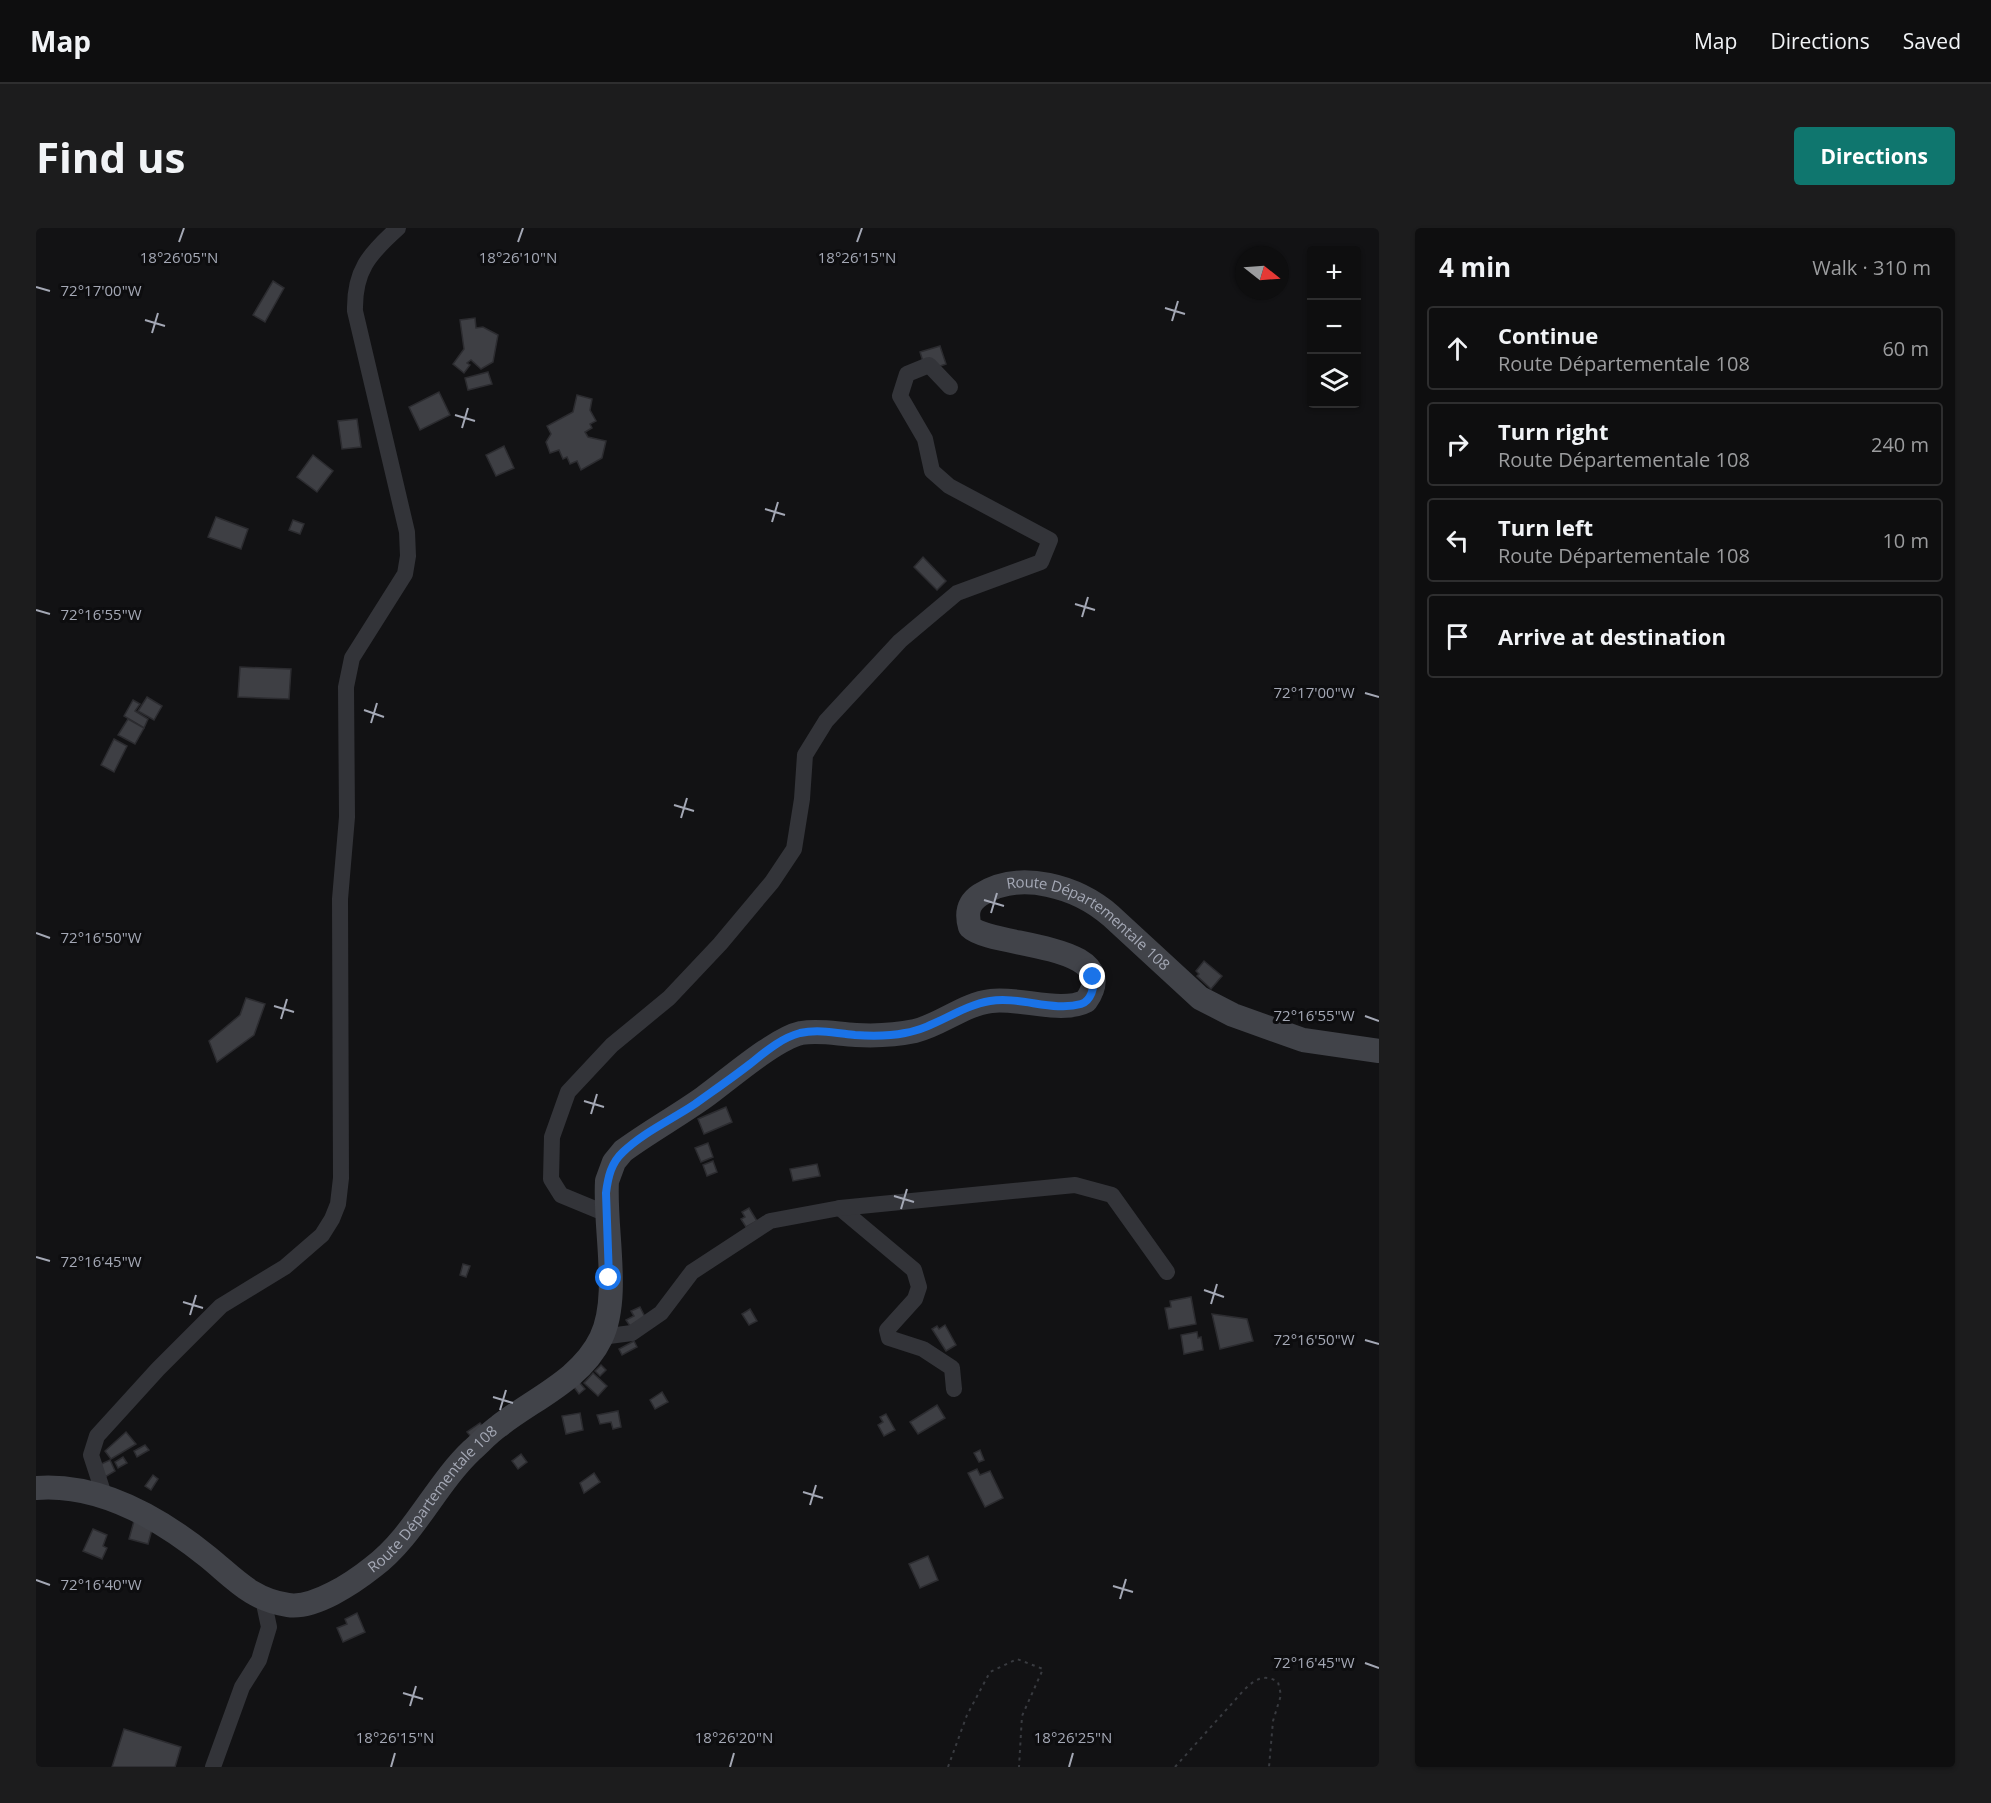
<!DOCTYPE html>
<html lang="en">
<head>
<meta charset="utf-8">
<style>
  body { margin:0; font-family:"Open Sans",sans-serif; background:#1c1c1d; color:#f1f3f6 }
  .controls { position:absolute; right:18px; top:18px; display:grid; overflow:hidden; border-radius:6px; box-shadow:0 2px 4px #0004 }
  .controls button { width:54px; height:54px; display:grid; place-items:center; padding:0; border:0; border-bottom:2px solid #2e2e2f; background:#0e0e0f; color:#f1f3f6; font:30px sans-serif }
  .compass { position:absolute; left:1199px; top:18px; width:54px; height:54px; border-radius:50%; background:#0e0e0f; box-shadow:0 2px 4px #0004; rotate:107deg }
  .stop { position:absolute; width:18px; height:18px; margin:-14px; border:4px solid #1a73e8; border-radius:50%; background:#fff }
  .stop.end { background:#1a73e8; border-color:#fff; box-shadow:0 2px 6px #0008 }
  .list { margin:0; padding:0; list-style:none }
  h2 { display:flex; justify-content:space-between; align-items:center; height:78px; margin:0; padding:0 24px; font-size:26px }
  h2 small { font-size:20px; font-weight:400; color:#9b9c9e }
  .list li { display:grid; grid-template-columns:39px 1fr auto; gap:18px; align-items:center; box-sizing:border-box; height:84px; margin:0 12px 12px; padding:0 12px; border:2px solid #2e2e2f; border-radius:6px }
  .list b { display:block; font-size:22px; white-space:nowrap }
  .list p { margin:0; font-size:20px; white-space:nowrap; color:#9b9c9e }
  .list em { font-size:20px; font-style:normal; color:#9b9c9e }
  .icon { flex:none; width:33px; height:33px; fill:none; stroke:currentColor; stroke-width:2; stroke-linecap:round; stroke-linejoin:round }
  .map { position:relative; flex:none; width:1343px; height:1539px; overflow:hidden; border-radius:6px }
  header { display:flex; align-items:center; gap:36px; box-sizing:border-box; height:84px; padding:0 30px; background:#0e0e0f; border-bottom:2px solid #2e2e2f }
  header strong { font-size:28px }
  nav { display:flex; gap:33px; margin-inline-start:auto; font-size:21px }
  .intro { display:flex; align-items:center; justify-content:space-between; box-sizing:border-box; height:144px; padding:0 36px }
  h1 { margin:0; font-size:42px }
  .button { padding:15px 27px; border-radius:6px; background:#0f766e; color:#fff; font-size:21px; font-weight:700 }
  main { display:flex; gap:36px; padding:0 36px }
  aside { flex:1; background:#0e0e0f; border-radius:6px; box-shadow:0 2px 4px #0004 }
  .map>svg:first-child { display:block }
</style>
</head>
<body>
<header>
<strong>Map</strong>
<nav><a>Map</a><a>Directions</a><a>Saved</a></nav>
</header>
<div class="intro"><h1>Find us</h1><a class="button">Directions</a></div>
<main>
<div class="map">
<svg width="1343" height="1539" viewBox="0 0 1343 1539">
  <rect width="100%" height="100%" fill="#121214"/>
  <g fill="#3e3f44" stroke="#2c2c30" stroke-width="1.5">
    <polygon points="237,53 248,60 229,94 217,87"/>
    <polygon points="439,90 440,100 447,99 462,107 457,134 445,141 435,132 431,135 434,137 428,145 417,136 428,121 424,92"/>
    <polygon points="904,118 910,136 890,143 884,124"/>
    <polygon points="452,144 456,156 432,162 429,150"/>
    <polygon points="403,164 414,187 384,202 373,179"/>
    <polygon points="541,167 556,171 554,182 560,193 554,196 556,200 549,204 552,209 570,213 566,230 545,242 541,233 534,236 531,229 527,231 523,222 514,225 510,214 515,206 511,198 537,184"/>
    <polygon points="321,191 325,219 306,221 302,193"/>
    <polygon points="468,218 478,240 460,248 450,227"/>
    <polygon points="277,227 297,243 281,264 261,249"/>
    <polygon points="180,289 212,301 205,321 172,309"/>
    <polygon points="257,292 268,296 264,306 253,302"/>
    <polygon points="887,329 910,353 901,362 878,339"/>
    <polygon points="204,439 255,441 253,471 202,469"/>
    <polygon points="111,469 126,478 118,492 102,483"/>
    <polygon points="97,472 104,476 99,483 112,491 108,500 88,488"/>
    <polygon points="92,491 108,500 99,516 82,507"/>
    <polygon points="78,511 91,518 78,544 65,537"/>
    <polygon points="1168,733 1186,748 1175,761 1161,748 1163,746 1160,743"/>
    <polygon points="210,770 229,776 218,807 181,834 173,813 204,787"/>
    <polygon points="690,879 696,894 668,906 662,891"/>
    <polygon points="672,915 677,929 665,934 659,920"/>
    <polygon points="677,933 681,944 671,948 667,937"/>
    <polygon points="781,936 784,948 757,953 754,941"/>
    <polygon points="713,980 721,993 710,999 705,991 709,989 706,984"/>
    <polygon points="427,1036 434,1038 430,1049 424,1047"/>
    <polygon points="1155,1069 1160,1096 1133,1101 1129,1080 1135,1079 1134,1073"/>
    <polygon points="604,1079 609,1089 594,1098 590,1092 598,1088 595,1083"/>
    <polygon points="714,1081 721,1093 713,1097 706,1086"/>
    <polygon points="1176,1086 1211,1091 1217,1113 1184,1121"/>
    <polygon points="909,1097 920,1117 910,1123 896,1101 901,1098 903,1101"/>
    <polygon points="1161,1104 1162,1110 1165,1109 1167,1122 1148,1126 1145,1107"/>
    <polygon points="598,1113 601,1119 586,1127 583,1121"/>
    <polygon points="565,1137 570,1142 564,1148 559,1143"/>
    <polygon points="557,1145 571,1158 562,1168 548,1155"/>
    <polygon points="543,1154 549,1161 543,1166 538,1159"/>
    <polygon points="626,1164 632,1174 619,1181 614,1172"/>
    <polygon points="901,1177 909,1190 882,1206 874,1194"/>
    <polygon points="582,1183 585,1199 577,1201 575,1194 564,1196 561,1187"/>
    <polygon points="544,1185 547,1202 530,1206 526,1188"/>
    <polygon points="850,1186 859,1202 848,1208 842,1197 847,1194 844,1189"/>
    <polygon points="444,1195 449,1201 436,1210 431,1204"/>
    <polygon points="90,1204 100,1216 75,1231 69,1223"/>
    <polygon points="109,1217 113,1222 101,1229 98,1223"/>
    <polygon points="944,1222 948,1232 943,1234 938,1225"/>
    <polygon points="485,1226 491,1234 482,1241 476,1233"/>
    <polygon points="87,1229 91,1235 82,1240 79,1234"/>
    <polygon points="74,1232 79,1243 69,1249 63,1237"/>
    <polygon points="941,1241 944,1247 954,1243 967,1270 949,1279 932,1245"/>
    <polygon points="558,1245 564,1254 548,1265 544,1255"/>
    <polygon points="117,1247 122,1251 115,1262 109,1258"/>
    <polygon points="98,1293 117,1298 112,1316 93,1311"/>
    <polygon points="57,1301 71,1307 67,1318 71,1320 66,1331 47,1323"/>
    <polygon points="892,1328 902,1352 884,1360 873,1336"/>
    <polygon points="321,1385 329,1404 307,1414 301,1400 311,1396 309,1391"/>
    <polygon points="88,1501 145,1519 139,1539 76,1539"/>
  </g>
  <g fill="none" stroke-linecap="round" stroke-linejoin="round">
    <g stroke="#393b40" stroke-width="2" stroke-dasharray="3 4.5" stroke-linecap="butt">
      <polyline points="912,1539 931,1487 954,1444 981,1431 1007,1441 986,1488 983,1539"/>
      <path d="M1139,1539L1208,1462C1218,1452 1228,1445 1242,1454L1245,1467L1237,1493L1233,1539"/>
    </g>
    <g stroke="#333439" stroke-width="16">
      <polyline points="804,980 878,1042 883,1059 879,1071 851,1102 853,1110 887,1121 916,1140 918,1161"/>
      <polyline points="571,986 525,967 515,951 516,909 532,864 576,817 633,770 684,716 736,654 758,621 766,571 769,527 790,493 864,413 921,365 1005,334 1014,312 913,258 896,243 889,211 864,168 871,146 893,137 914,159"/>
      <polyline points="565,1109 596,1105 625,1085 656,1044 734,993 804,980 1039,957 1076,967 1131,1044"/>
      <path d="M69,1270L55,1227L61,1208L122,1141L185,1078L249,1039L286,1007L296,991L302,976L305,950L304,671L311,589L310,459L316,430L369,346L372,328L371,304L319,83C318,43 333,26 362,0"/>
      <polyline points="177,1539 206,1459 223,1432 233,1399 227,1371"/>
    </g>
    <path stroke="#414349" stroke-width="24" id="s1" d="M0,1260C63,1255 125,1291 172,1329C199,1351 216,1372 252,1377C278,1381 317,1355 337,1339C378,1308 399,1257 436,1222C445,1214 453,1205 463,1198C497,1171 545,1152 565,1110C585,1069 568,1000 571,953L578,934L587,923C613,904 640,889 667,870C691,853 738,811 765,805C784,802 801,806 820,807C839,808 860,807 879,803C905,797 928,776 955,773C983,769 1026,786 1050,773C1091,714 955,720 934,699C930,685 932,675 944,667C984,641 1042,659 1075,688L1164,770L1197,787L1267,812L1343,823"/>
  </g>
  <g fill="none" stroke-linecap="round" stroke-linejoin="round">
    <path stroke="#1a73e8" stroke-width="8" d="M573,1050L570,965C572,949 575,935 587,924C608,904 635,892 659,876C677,863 696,850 714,836C729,824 745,810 764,805C782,801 801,805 819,807C834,808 854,808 869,805C899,800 924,778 954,773C983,768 1018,784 1045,776C1055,773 1059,759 1057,749"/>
  </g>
  <path fill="none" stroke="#a4a8b5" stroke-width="2" d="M143,14L148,0M482,14L487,0M821,14L826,0M0,59L14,63M1129,80L1149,86M109,92L129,98M1136,93L1142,73M116,105L122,85M419,187L439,193M426,200L432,180M729,281L749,287M736,294L742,274M1039,376L1059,382M0,382L14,386M1046,389L1052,369M1329,465L1343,469M328,482L348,489M335,495L341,475M638,577L658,583M645,590L651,570M948,672L968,678M955,685L961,665M0,705L14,710M238,778L258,784M1329,788L1343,793M245,791L251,771M548,873L568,879M555,886L561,866M858,968L878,974M865,981L871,961M0,1029L14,1033M1168,1062L1188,1069M147,1074L167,1080M1175,1076L1181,1056M154,1087L160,1067M1329,1112L1343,1116M457,1169L477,1175M464,1182L470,1162M767,1264L787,1270M774,1277L780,1257M0,1352L14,1357M1077,1358L1097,1364M1084,1371L1090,1351M1329,1435L1343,1440M367,1465L387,1471M374,1478L380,1458M355,1539L359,1525M694,1539L698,1525M1033,1539L1037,1525"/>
  <g text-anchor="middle" stroke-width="6" stroke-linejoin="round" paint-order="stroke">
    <g font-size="15" fill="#a4a8b5" stroke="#0d0d0f">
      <text dy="5" stroke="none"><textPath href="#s1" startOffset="1728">Route Départementale 108</textPath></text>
      <text dy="5" stroke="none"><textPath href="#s1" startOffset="470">Route Départementale 108</textPath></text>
    </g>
  </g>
  <g font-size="15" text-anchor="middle" fill="#a4a8b5" stroke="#0d0d0f" stroke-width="6" stroke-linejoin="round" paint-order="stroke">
    <text x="143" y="35">18°26'05"N</text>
    <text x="482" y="35">18°26'10"N</text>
    <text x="821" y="35">18°26'15"N</text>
    <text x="65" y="68">72°17'00"W</text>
    <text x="65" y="392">72°16'55"W</text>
    <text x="1278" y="470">72°17'00"W</text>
    <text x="65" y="715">72°16'50"W</text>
    <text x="1278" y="793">72°16'55"W</text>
    <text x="65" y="1039">72°16'45"W</text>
    <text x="1278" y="1117">72°16'50"W</text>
    <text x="65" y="1362">72°16'40"W</text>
    <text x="1278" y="1440">72°16'45"W</text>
    <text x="359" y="1515">18°26'15"N</text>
    <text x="698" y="1515">18°26'20"N</text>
    <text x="1037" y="1515">18°26'25"N</text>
  </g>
</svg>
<div class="controls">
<button>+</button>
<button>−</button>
<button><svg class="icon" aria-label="layers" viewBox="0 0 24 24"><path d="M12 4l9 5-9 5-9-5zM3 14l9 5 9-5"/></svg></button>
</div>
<svg class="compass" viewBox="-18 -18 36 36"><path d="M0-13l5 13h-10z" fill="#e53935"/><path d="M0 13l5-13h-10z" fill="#9b9c9e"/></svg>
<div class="stop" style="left:573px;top:1050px"></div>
<div class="stop end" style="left:1057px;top:749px"></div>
</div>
<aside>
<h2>4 min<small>Walk · 310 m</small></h2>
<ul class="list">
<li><svg class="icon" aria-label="ahead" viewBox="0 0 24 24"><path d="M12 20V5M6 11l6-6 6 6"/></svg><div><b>Continue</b><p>Route Départementale 108</p></div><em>60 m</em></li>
<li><svg class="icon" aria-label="right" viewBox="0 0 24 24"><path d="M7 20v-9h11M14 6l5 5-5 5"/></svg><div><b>Turn right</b><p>Route Départementale 108</p></div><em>240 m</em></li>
<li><svg class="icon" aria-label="left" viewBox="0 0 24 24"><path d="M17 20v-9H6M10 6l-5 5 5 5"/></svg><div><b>Turn left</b><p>Route Départementale 108</p></div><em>10 m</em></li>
<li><svg class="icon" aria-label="arrive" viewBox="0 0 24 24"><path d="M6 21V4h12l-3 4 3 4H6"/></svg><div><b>Arrive at destination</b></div></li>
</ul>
</aside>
</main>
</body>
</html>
